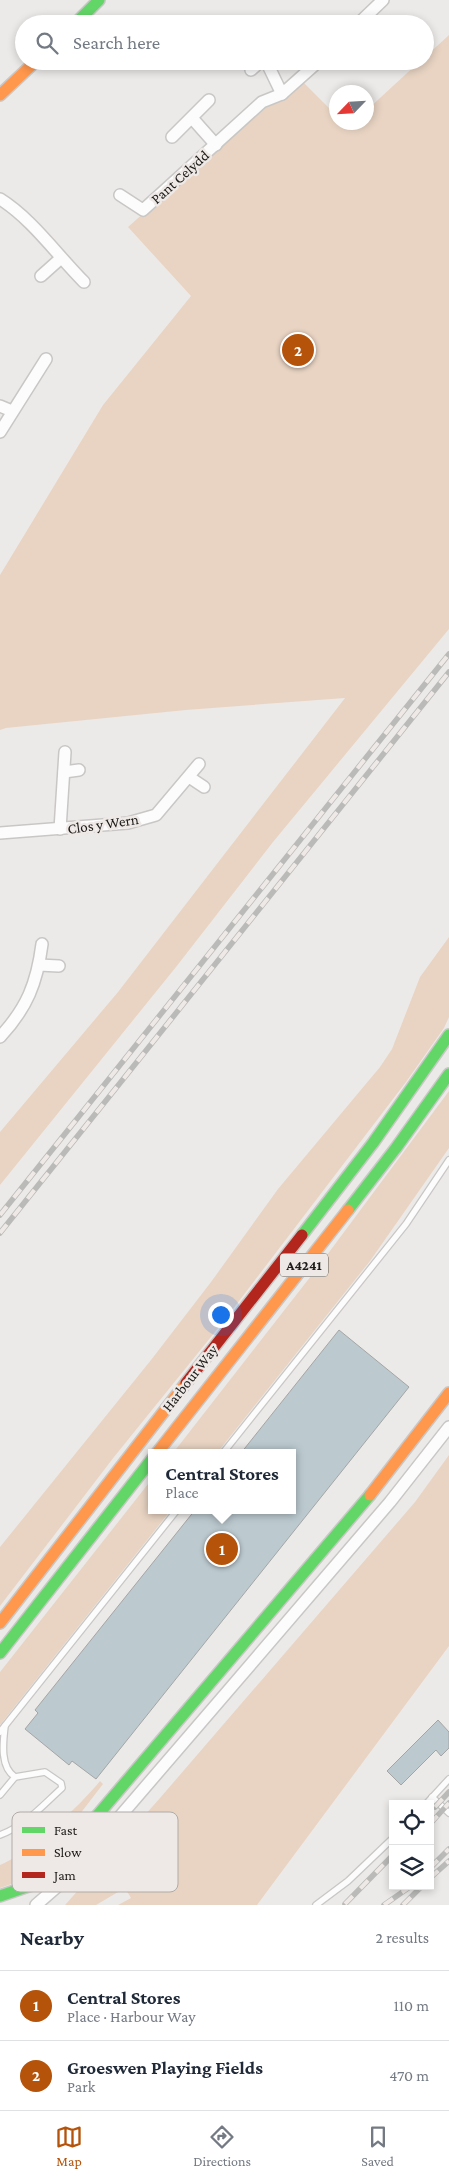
<!DOCTYPE html>
<html lang="en">
<head>
<meta charset="utf-8">
<style>
  body { margin:0; font-family:"Crimson Pro",serif; background:#f6f6f7; color:#1f2937 }
  .controls { position:absolute; right:15px; bottom:15px; display:grid; overflow:hidden; border-radius:0px; box-shadow:0 2px 8px #0003 }
  .controls button { width:45px; height:45px; display:grid; place-items:center; padding:0; border:0; border-bottom:1px solid #e0e1e3; background:#fff; color:#1f2937; font:25px sans-serif }
  .compass { position:absolute; left:329px; top:85px; width:45px; height:45px; border-radius:50%; background:#fff; box-shadow:0 2px 8px #0003; rotate:245deg }
  .you { position:absolute; left:220px; top:1314px; width:18px; height:18px; margin:-12px; border:4px solid #fff; border-radius:50%; background:#1a73e8; box-shadow:0 0 0 8px #1a73e833 }
  .badge { display:grid; place-items:center; width:32px; height:32px; border-radius:50%; background:#b45309; color:#fff; font-size:16px; font-weight:700 }
  .pin { position:absolute; translate:-50% -50%; border:2px solid #fff; box-shadow:0 1px 5px #0006 }
  .popup { position:absolute; left:148px; top:1449px; width:148px; height:65px; box-sizing:border-box; display:grid; place-content:center; border-radius:0px; background:#fff; filter:drop-shadow(0 1px 4px #0005); font-size:16px; white-space:nowrap; color:#747a83 }
  .popup b { font-size:19px; color:#1f2937 }
  .popup::after { content:''; position:absolute; left:50%; top:100%; margin-left:-10px; border:10px solid transparent; border-top-color:#fff }
  .list { margin:0; padding:0; list-style:none }
  h2 { display:flex; justify-content:space-between; align-items:center; height:65px; margin:0; padding:0 20px; font-size:21px }
  h2 small { font-size:16px; font-weight:400; color:#747a83 }
  .list li { display:grid; grid-template-columns:32px 1fr auto; gap:15px; align-items:center; box-sizing:border-box; height:70px; padding:0 20px; border-top:1px solid #e0e1e3 }
  .list b { display:block; font-size:19px; white-space:nowrap }
  .list p { margin:0; font-size:16px; white-space:nowrap; color:#747a83 }
  .list em { font-size:16px; font-style:normal; color:#747a83 }
  .icon { flex:none; width:28px; height:28px; fill:none; stroke:currentColor; stroke-width:2; stroke-linecap:round; stroke-linejoin:round }
  .map { position:relative; flex:none; width:449px; height:1905px; overflow:hidden }
  .search { position:absolute; background:#fff; box-shadow:0 2px 8px #0003; left:15px; right:15px; top:15px; height:55px; display:flex; align-items:center; gap:12px; box-sizing:border-box; padding:0 18px; border-radius:28px; color:#747a83; font-size:19px }
  .sheet { height:205px; background:#fff }
  nav { display:flex; justify-content:space-around; align-items:center; box-sizing:border-box; height:70px; border-top:1px solid #e0e1e3; background:#fff; font-size:14px; color:#747a83 }
  nav a { display:grid; justify-items:center; gap:2px }
  nav .on { color:#b45309 }
  .map>svg:first-child { display:block }
</style>
</head>
<body>
<div class="map">
<svg width="449" height="1905" viewBox="0 0 449 1905">
  <rect width="100%" height="100%" fill="#eceae8"/>
  <g fill="#e9d4c3">
    <polygon points="449,35 449,629 273,842 176,967 0,1185 0,1132 118,992 345,698 186,710 6,728 0,730 0,575 103,405 191,296 128,227 264,106 289,97 304,83 336,115 336,122 345,123 349,126 353,123 366,122 367,110 420,61 425,61 425,57"/>
    <polygon points="449,937 449,1017 444,1028 406,1082 223,1322 114,1457 0,1606 0,1547 151,1360 211,1282 278,1189 380,1067 392,1049 420,977"/>
    <polygon points="449,1091 449,1148 370,1261 217,1453 173,1453 318,1267"/>
    <polygon points="449,1455 449,1646 257,1905 118,1905 131,1898 125,1888 96,1905 65,1905 160,1798 415,1502"/>
    <polygon points="152,1479 152,1510 171,1510 0,1725 0,1672"/>
    <path d="M100,1781L103,1784L60,1840L47,1864L20,1881L0,1888V1865C28,1854 80,1806 100,1781Z"/>
  </g>
  <g fill="#bccad0" stroke="#a4a5a4">
    <polygon points="339,1330 409,1387 96,1779 72,1761 69,1765 25,1729 38,1713 35,1710 195,1510 292,1510 292,1453 241,1453"/>
    <polygon points="438,1720 449,1732 449,1748 441,1756 436,1750 401,1785 387,1771"/>
  </g>
  <g fill="none" stroke-linecap="round" stroke-linejoin="round">
    <g stroke="#c9c7c6" stroke-width="8">
      <g id="lane">
        <polyline points="223,1453 406,1224 449,1160"/>
        <polyline points="0,1732 177,1510"/>
        <polyline points="0,1795 15,1777"/>
        <polyline points="432,1797 449,1813"/>
        <polyline points="426,1804 449,1779"/>
        <path d="M0,1835C25,1826 42,1806 62,1788L61,1783L45,1772L15,1777C0,1767 3,1743 5,1726"/>
        <polyline points="316,1905 348,1881 393,1838"/>
      </g>
    </g>
    <g stroke="#c9c7c6" stroke-width="14">
      <g id="street">
        <polyline points="235,23 235,24"/>
        <polyline points="358,24 383,0"/>
        <polyline points="266,61 282,94"/>
        <polyline points="251,70 261,61"/>
        <polyline points="192,118 216,145"/>
        <polyline points="172,137 209,100"/>
        <polyline points="120,195 143,210 262,102 282,94 319,61"/>
        <path d="M0,199C32,219 57,255 84,282"/>
        <polyline points="41,276 60,259"/>
        <polyline points="0,406 12,411"/>
        <polyline points="0,432 46,359"/>
        <polyline points="64,772 79,770"/>
        <polyline points="189,777 204,787"/>
        <polyline points="60,829 65,752"/>
        <polyline points="0,833 128,823 156,815 199,764"/>
        <polyline points="39,965 59,966"/>
        <path d="M0,1037C27,1008 37,983 42,944"/>
        <polyline points="36,1905 67,1878 227,1692 390,1502 449,1427"/>
      </g>
    </g>
    <g stroke="#c9c7c6" stroke-width="14">
      <g id="fast">
        <polyline points="75,24 99,0"/>
        <polyline points="348,1210 396,1148 449,1074"/>
        <polyline points="302,1235 373,1143 449,1035"/>
        <polyline points="0,1653 152,1459"/>
        <polyline points="0,1896 29,1886 56,1864 370,1495"/>
      </g>
    </g>
    <g stroke="#c9c7c6" stroke-width="14">
      <g id="slow">
        <polyline points="0,95 36,61"/>
        <polyline points="157,1453 348,1210"/>
        <polyline points="370,1495 449,1393"/>
        <polyline points="0,1623 186,1383"/>
      </g>
    </g>
    <g stroke="#c9c7c6" stroke-width="14">
      <polyline id="jam" points="186,1383 302,1235"/>
    </g>
    <use href="#lane" stroke="#fcfcfc" stroke-width="5.5"/>
    <use href="#street" stroke="#fcfcfc" stroke-width="11"/>
    <use href="#fast" stroke="#63d668" stroke-width="11"/>
    <use href="#slow" stroke="#ff974d" stroke-width="11"/>
    <use href="#jam" stroke="#b3261e" stroke-width="11"/>
    <g stroke="#babab8" stroke-width="5.5">
      <g id="rail">
        <polyline points="0,1215 449,654"/>
        <polyline points="0,1233 449,672"/>
        <polyline points="435,1807 449,1792"/>
        <polyline points="430,1824 449,1803"/>
        <polyline points="430,1868 449,1849"/>
        <polyline points="430,1878 449,1861"/>
        <polyline points="345,1904 393,1855"/>
        <polyline points="384,1905 411,1886"/>
        <polyline points="403,1905 422,1886"/>
      </g>
    </g>
    <use href="#rail" stroke="#eee9e6" stroke-width="4" stroke-dasharray="11" stroke-linecap="butt"/>
  </g>
  <g text-anchor="middle" stroke-width="5" stroke-linejoin="round" paint-order="stroke">
    <rect fill="#eee9e6" stroke="#5b5956" stroke-width="1" x="280" y="1253.5" width="48" height="23" rx="4"/>
    <g font-size="14" font-weight="bold" fill="#1c1b19">
      <text x="304" y="1270">A4241</text>
    </g>
    <g font-size="15" fill="#1c1b19" stroke="#eee9e6">
      <text transform="translate(180 177) rotate(-42)" y="5">Pant Celydd</text>
      <text transform="translate(103 824) rotate(-8)" y="5">Clos y Wern</text>
      <text transform="translate(190 1378) rotate(-52)" y="5">Harbour Way</text>
    </g>
  </g>
  <rect x="12" y="1812" width="166" height="80" rx="8" fill="#eee9e6" stroke="#afaba8" stroke-width="1"/>
  <rect x="22" y="1827" width="23" height="6" fill="#63d668"/>
  <rect x="22" y="1849" width="23" height="7" fill="#ff974d"/>
  <rect x="22" y="1872" width="23" height="6" fill="#b3261e"/>
  <g font-size="14" fill="#1c1b19">
    <text x="54" y="1835">Fast</text>
    <text x="54" y="1857">Slow</text>
    <text x="54" y="1880">Jam</text>
  </g>
</svg>
<div class="controls">
<button><svg class="icon" aria-label="locate" viewBox="0 0 24 24"><circle cx="12" cy="12" r="6"/><path d="M12 2v4M12 18v4M2 12h4M18 12h4"/></svg></button>
<button><svg class="icon" aria-label="layers" viewBox="0 0 24 24"><path d="M12 4l9 5-9 5-9-5zM3 14l9 5 9-5"/></svg></button>
</div>
<svg class="compass" viewBox="-18 -18 36 36"><path d="M0-13l5 13h-10z" fill="#e53935"/><path d="M0 13l5-13h-10z" fill="#747a83"/></svg>
<div class="you"></div>
<div class="pin badge" style="left:222px;top:1549px">1</div>
<div class="popup"><b>Central Stores</b>Place</div>
<div class="pin badge" style="left:298px;top:350px">2</div>
<div class="search"><svg class="icon" aria-label="search" viewBox="0 0 24 24"><circle cx="10" cy="10" r="6"/><path d="M15 15l6 6"/></svg>Search here</div>
</div>
<section class="sheet">
<h2>Nearby<small>2 results</small></h2>
<ul class="list">
<li><span class="badge">1</span><div><b>Central Stores</b><p>Place · Harbour Way</p></div><em>110 m</em></li>
<li><span class="badge">2</span><div><b>Groeswen Playing Fields</b><p>Park</p></div><em>470 m</em></li>
</ul>
</section>
<nav>
<a class="on"><svg class="icon" aria-label="map" viewBox="0 0 24 24"><path d="M3 6l6-2 6 2 6-2v14l-6 2-6-2-6 2zM9 4v14M15 6v14"/></svg>Map</a>
<a><svg class="icon" aria-label="directions" viewBox="0 0 24 24"><path d="M12 3l9 9-9 9-9-9zM9 14v-3h6M13 9l2 2-2 2"/></svg>Directions</a>
<a><svg class="icon" aria-label="saved" viewBox="0 0 24 24"><path d="M7 4h10v16l-5-4-5 4z"/></svg>Saved</a>
</nav>
</body>
</html>
